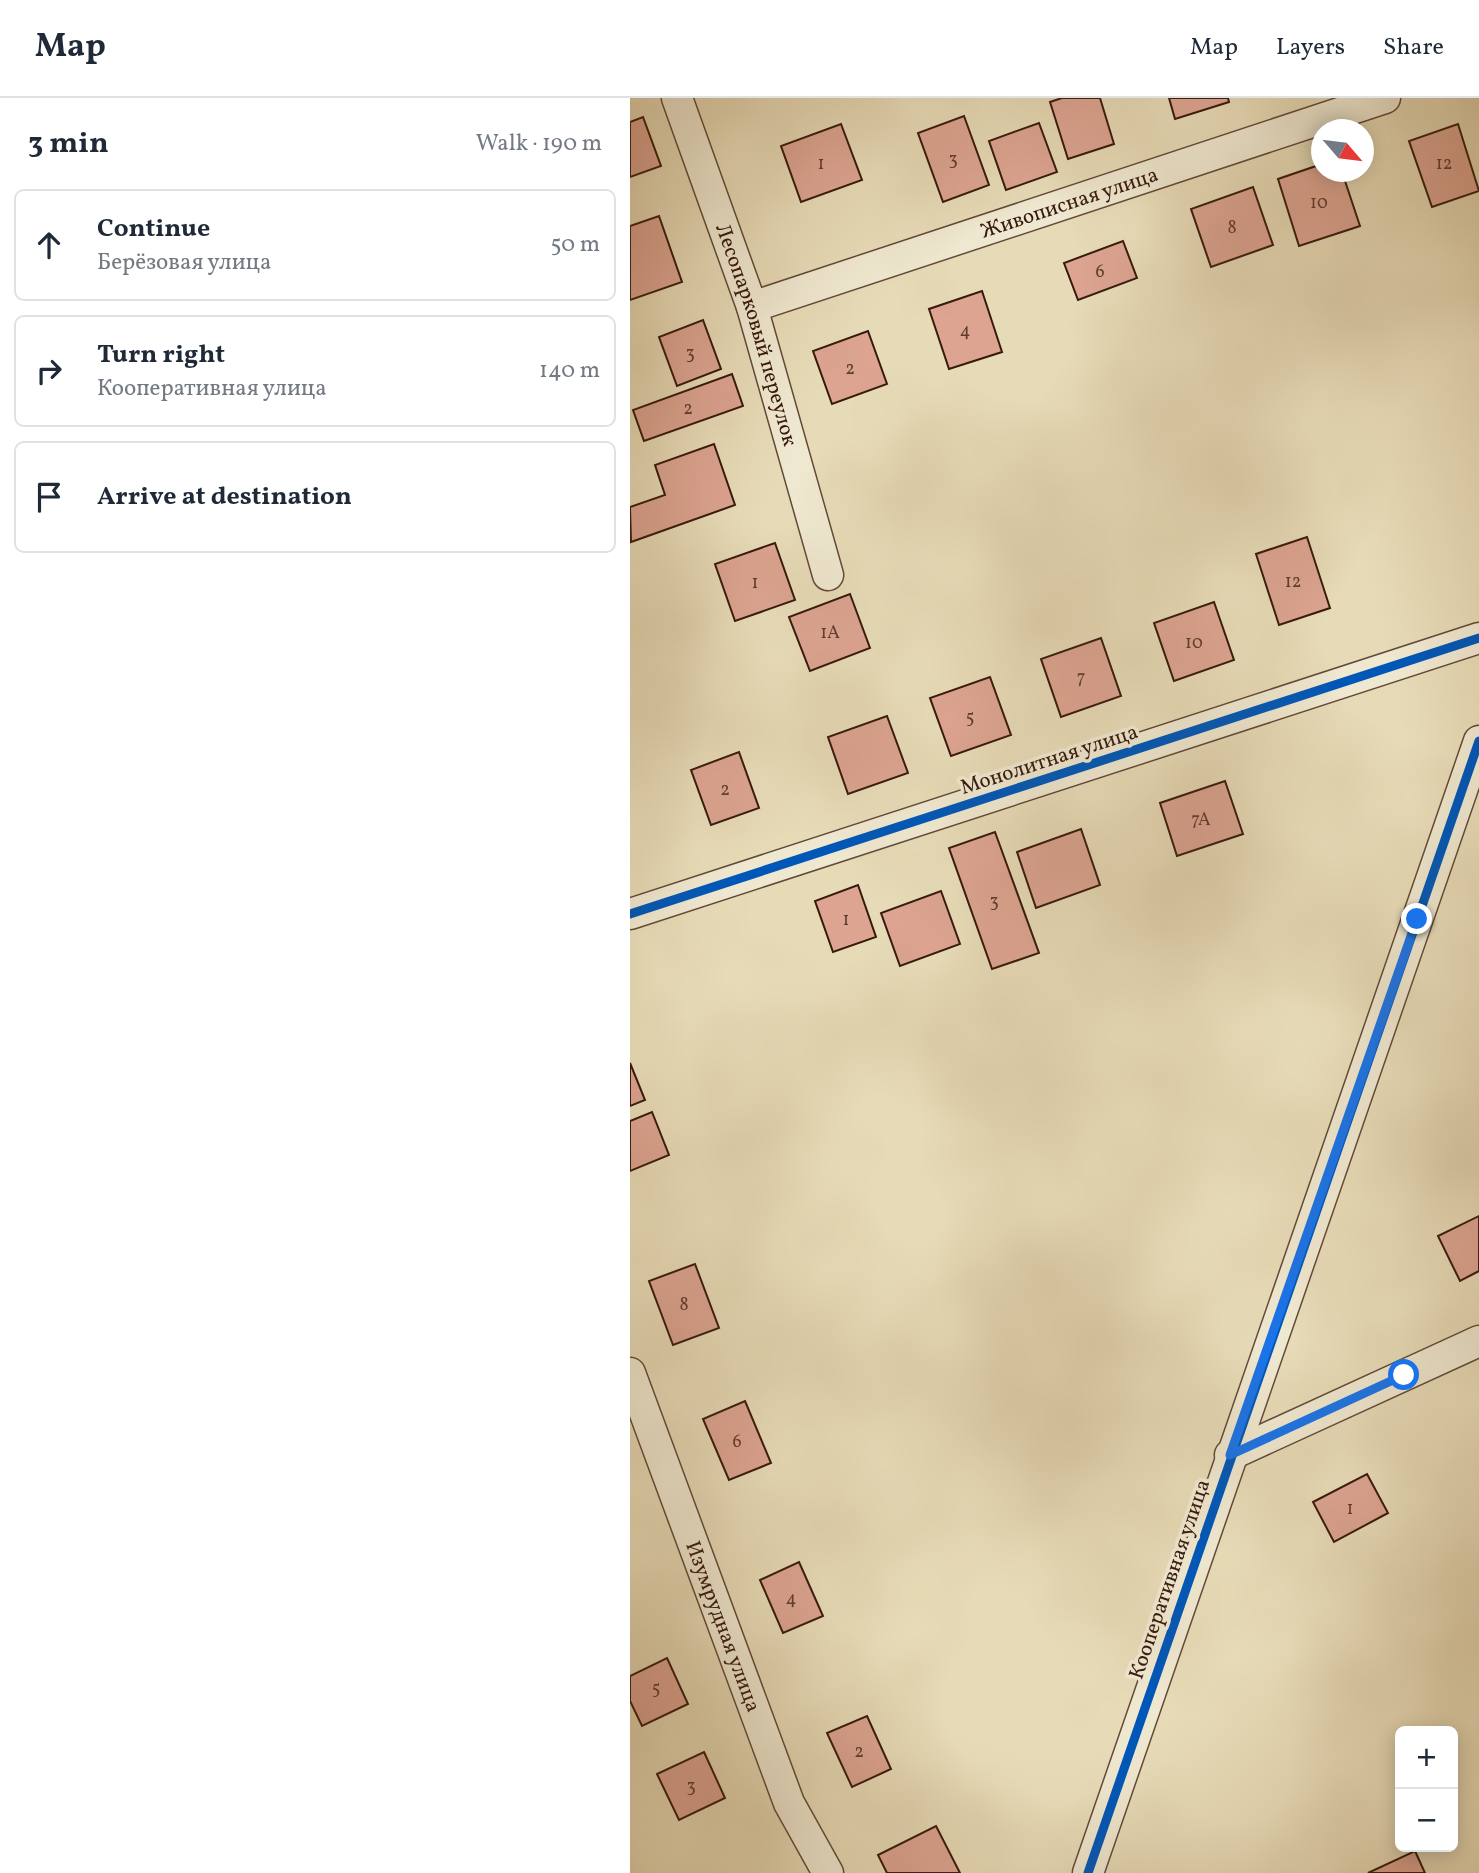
<!DOCTYPE html>
<html lang="en">
<head>
<meta charset="utf-8">
<style>
  body { margin:0; font-family:Vollkorn,serif; background:#f6f6f7; color:#1f2937 }
  .controls { position:absolute; right:21px; bottom:21px; display:grid; overflow:hidden; border-radius:10px; box-shadow:0 4px 18px #0003 }
  .controls button { width:63px; height:63px; display:grid; place-items:center; padding:0; border:0; border-bottom:2px solid #e0e1e3; background:#fff; color:#1f2937; font:35px sans-serif }
  .compass { position:absolute; left:681px; top:21px; width:63px; height:63px; border-radius:50%; background:#fff; box-shadow:0 4px 18px #0003; rotate:118deg }
  .stop { position:absolute; width:21px; height:21px; margin:-16px; border:5px solid #1a73e8; border-radius:50%; background:#fff }
  .stop.end { background:#1a73e8; border-color:#fff; box-shadow:0 2px 7px #0008 }
  .list { margin:0; padding:0; list-style:none }
  h2 { display:flex; justify-content:space-between; align-items:center; height:91px; margin:0; padding:0 28px; font-size:30px }
  h2 small { font-size:23px; font-weight:400; color:#747a83 }
  .list li { display:grid; grid-template-columns:46px 1fr auto; gap:21px; align-items:center; box-sizing:border-box; height:112px; margin:0 14px 14px; padding:0 14px; border:2px solid #e0e1e3; border-radius:10px }
  .list b { display:block; font-size:26px; white-space:nowrap }
  .list p { margin:0; font-size:23px; white-space:nowrap; color:#747a83 }
  .list em { font-size:23px; font-style:normal; color:#747a83 }
  .icon { flex:none; width:38px; height:38px; fill:none; stroke:currentColor; stroke-width:2; stroke-linecap:round; stroke-linejoin:round }
  .map { position:relative; flex:none; width:849px; height:1775px; overflow:hidden }
  header { display:flex; align-items:center; gap:42px; box-sizing:border-box; height:98px; padding:0 35px; background:#fff; border-bottom:2px solid #e0e1e3 }
  header strong { font-size:33px }
  nav { display:flex; gap:38px; margin-inline-start:auto; font-size:24px }
  main { display:flex }
  aside { flex:1; background:#fff }
  .map>svg:first-child { display:block }
</style>
</head>
<body>
<header>
<strong>Map</strong>
<nav><a>Map</a><a>Layers</a><a>Share</a></nav>
</header>
<main>
<aside>
<h2>3 min<small>Walk · 190 m</small></h2>
<ul class="list">
<li><svg class="icon" aria-label="ahead" viewBox="0 0 24 24"><path d="M12 20V5M6 11l6-6 6 6"/></svg><div><b>Continue</b><p>Берёзовая улица</p></div><em>50 m</em></li>
<li><svg class="icon" aria-label="right" viewBox="0 0 24 24"><path d="M7 20v-9h11M14 6l5 5-5 5"/></svg><div><b>Turn right</b><p>Кооперативная улица</p></div><em>140 m</em></li>
<li><svg class="icon" aria-label="arrive" viewBox="0 0 24 24"><path d="M6 21V4h12l-3 4 3 4H6"/></svg><div><b>Arrive at destination</b></div></li>
</ul>
</aside>
<div class="map">
<svg width="849" height="1775" viewBox="0 0 849 1775">
  <rect width="100%" height="100%" fill="#e7dbb7"/>
  <filter id="stains"><feTurbulence type="fractalNoise" baseFrequency=".00286" numOctaves="4"/><feColorMatrix values="0 0 0 0 .2 0 0 0 0 .09 0 0 0 0 .02 0 0 0 .5 -.17"/></filter>
  <radialGradient id="worn" r=".72"><stop offset=".6" stop-color="#630" stop-opacity="0"/><stop offset="1" stop-color="#630" stop-opacity=".3"/></radialGradient>
  <g fill="#dca491" stroke="#371a0e" stroke-width="2">
    <polygon points="432,0 470,0 484,46 438,61 420,4"/>
    <polygon points="539,0 598,0 599,4 545,21"/>
    <polygon points="334,18 359,87 313,104 288,35"/>
    <polygon points="13,19 31,68 0,79 0,24"/>
    <polygon points="409,25 427,74 376,92 359,43"/>
    <polygon points="211,26 232,82 171,104 151,48"/>
    <polygon points="828,26 849,93 802,109 779,43"/>
    <polygon points="692,66 692,74 712,74 730,128 669,148 648,81"/>
    <polygon points="623,89 643,147 581,169 561,111"/>
    <polygon points="29,118 52,184 0,202 0,128"/>
    <polygon points="493,143 507,180 448,202 434,165"/>
    <polygon points="352,193 372,254 319,271 299,211"/>
    <polygon points="73,222 91,271 47,288 29,239"/>
    <polygon points="238,233 257,286 202,306 183,253"/>
    <polygon points="102,276 113,308 14,343 3,312"/>
    <polygon points="84,346 105,407 1,444 0,409 35,397 25,367"/>
    <polygon points="677,439 700,510 649,527 626,456"/>
    <polygon points="145,445 165,502 105,523 85,466"/>
    <polygon points="220,496 240,550 180,573 159,519"/>
    <polygon points="584,504 604,562 544,583 524,525"/>
    <polygon points="471,540 491,598 431,619 411,561"/>
    <polygon points="360,579 381,637 321,658 300,600"/>
    <polygon points="257,618 278,675 218,696 198,639"/>
    <polygon points="109,654 129,710 81,727 61,672"/>
    <polygon points="595,683 613,736 547,758 530,705"/>
    <polygon points="451,731 470,787 406,810 387,754"/>
    <polygon points="365,734 409,855 362,871 319,750"/>
    <polygon points="228,787 246,839 203,854 185,803"/>
    <polygon points="311,793 330,846 270,868 251,815"/>
    <polygon points="0,965 15,1002 0,1008"/>
    <polygon points="22,1014 39,1057 0,1073 0,1023"/>
    <polygon points="849,1118 849,1173 830,1183 808,1138"/>
    <polygon points="65,1166 89,1230 43,1247 19,1183"/>
    <polygon points="115,1303 141,1365 99,1382 73,1321"/>
    <polygon points="737,1376 758,1415 704,1444 683,1404"/>
    <polygon points="169,1464 193,1518 153,1535 130,1482"/>
    <polygon points="37,1560 58,1606 12,1628 0,1603 0,1578"/>
    <polygon points="237,1618 261,1671 222,1689 197,1635"/>
    <polygon points="74,1654 95,1700 49,1722 27,1676"/>
    <polygon points="306,1728 330,1775 257,1775 248,1757"/>
    <polygon points="785,1753 795,1775 738,1775"/>
  </g>
  <g fill="none" stroke-linecap="round" stroke-linejoin="round">
    <g stroke="#634a38" stroke-width="33">
      <g id="minor">
        <path id="s1" d="M47,0L122,209L198,477"/>
        <path id="s2" d="M122,209L755,0"/>
        <polyline points="0,816 849,540"/>
        <path id="s3" d="M0,1275L159,1705L198,1775"/>
        <polyline points="600,1357 849,1243"/>
        <polyline points="458,1775 849,643"/>
      </g>
    </g>
    <use href="#minor" stroke="#efe8d0" stroke-width="30"/>
    <g stroke="#efe8d0" stroke-width="13">
      <g id="cycleway">
        <polyline points="0,816 849,540"/>
        <polyline points="458,1775 849,643"/>
      </g>
    </g>
    <use href="#cycleway" stroke="#0057b8" stroke-width="9"/>
  </g>
  <g fill="none" stroke-linecap="round" stroke-linejoin="round">
    <polyline stroke="#1a73e8" stroke-width="9" points="774,1277 600,1357 787,821"/>
  </g>
  <g text-anchor="middle" stroke-width="7" stroke-linejoin="round" paint-order="stroke">
    <g font-size="18" fill="#603c2f">
      <text x="323" y="67">3</text>
      <text x="191" y="71">1</text>
      <text x="814" y="71">12</text>
      <text x="689" y="110">10</text>
      <text x="602" y="135">8</text>
      <text x="470" y="179">6</text>
      <text x="335" y="238">4</text>
      <text x="60" y="261">3</text>
      <text x="220" y="276">2</text>
      <text x="58" y="316">2</text>
      <text x="663" y="489">12</text>
      <text x="125" y="490">1</text>
      <text x="200" y="540">1А</text>
      <text x="564" y="550">10</text>
      <text x="451" y="585">7</text>
      <text x="340" y="625">5</text>
      <text x="95" y="697">2</text>
      <text x="571" y="727">7А</text>
      <text x="364" y="809">3</text>
      <text x="216" y="827">1</text>
      <text x="54" y="1212">8</text>
      <text x="107" y="1349">6</text>
      <text x="720" y="1416">1</text>
      <text x="161" y="1506">4</text>
      <text x="26" y="1596">5</text>
      <text x="229" y="1659">2</text>
      <text x="61" y="1694">3</text>
    </g>
    <g font-size="21" fill="#371a0e" stroke="#efe8d0">
      <text dy="7" stroke="none"><textPath href="#s2" startOffset="334">Живописная улица</textPath></text>
      <text dy="7" stroke="none"><textPath href="#s1" startOffset="250">Лесопарковый переулок</textPath></text>
      <text transform="translate(419 661) rotate(-18)" y="7">Монолитная улица</text>
      <text transform="translate(539 1481) rotate(-71)" y="7">Кооперативная улица</text>
      <text dy="7" stroke="none"><textPath href="#s3" startOffset="270">Изумрудная улица</textPath></text>
    </g>
  </g>
  <rect width="100%" height="100%" filter="url(#stains)"/>
  <rect width="100%" height="100%" fill="url(#worn)"/>
</svg>
<div class="controls">
<button>+</button>
<button>−</button>
</div>
<svg class="compass" viewBox="-18 -18 36 36"><path d="M0-13l5 13h-10z" fill="#e53935"/><path d="M0 13l5-13h-10z" fill="#747a83"/></svg>
<div class="stop" style="left:774px;top:1277px"></div>
<div class="stop end" style="left:787px;top:821px"></div>
</div>
</main>
</body>
</html>
